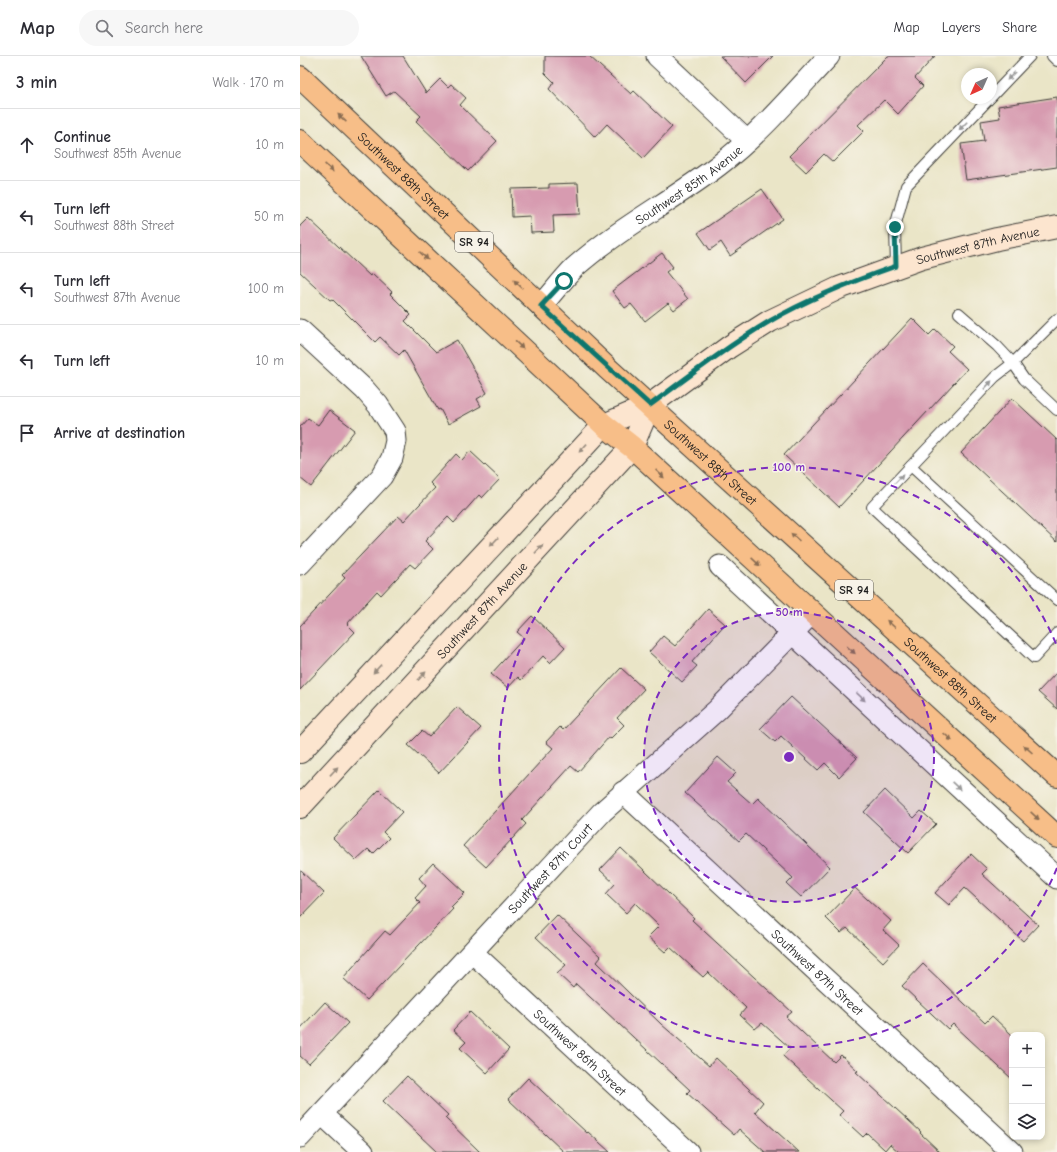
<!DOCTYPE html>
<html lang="en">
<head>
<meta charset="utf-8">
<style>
  body { margin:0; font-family:"Comic Neue",sans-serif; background:#f7f7f7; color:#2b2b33 }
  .controls { position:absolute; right:12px; bottom:12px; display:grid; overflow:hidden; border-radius:8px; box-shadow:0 2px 6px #0003 }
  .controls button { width:36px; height:36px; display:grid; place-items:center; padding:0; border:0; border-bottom:1px solid #e1e1e2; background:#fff; color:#2b2b33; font:20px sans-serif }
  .compass { position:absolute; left:661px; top:12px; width:36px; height:36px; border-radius:50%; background:#fff; box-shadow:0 2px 6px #0003; rotate:225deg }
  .stop { position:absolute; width:12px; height:12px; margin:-9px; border:3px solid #0f766e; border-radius:50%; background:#fff }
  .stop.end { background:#0f766e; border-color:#fff; box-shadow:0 1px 4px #0008 }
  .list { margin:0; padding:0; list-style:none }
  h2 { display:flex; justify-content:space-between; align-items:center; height:52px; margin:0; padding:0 16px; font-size:17px }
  h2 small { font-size:13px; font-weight:400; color:#7c7c81 }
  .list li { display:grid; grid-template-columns:26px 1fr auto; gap:12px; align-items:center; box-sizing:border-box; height:72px; padding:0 16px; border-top:1px solid #e1e1e2 }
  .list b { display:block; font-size:15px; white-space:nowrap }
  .list p { margin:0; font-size:13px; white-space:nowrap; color:#7c7c81 }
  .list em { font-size:13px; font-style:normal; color:#7c7c81 }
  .icon { flex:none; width:22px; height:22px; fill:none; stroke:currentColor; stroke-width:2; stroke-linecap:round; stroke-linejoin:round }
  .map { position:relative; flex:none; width:757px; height:1096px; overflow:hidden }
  header { display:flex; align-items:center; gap:24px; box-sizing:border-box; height:56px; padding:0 20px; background:#fff; border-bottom:1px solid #e1e1e2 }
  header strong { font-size:19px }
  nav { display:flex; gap:22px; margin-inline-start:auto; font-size:14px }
  .search { width:280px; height:36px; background:#f7f7f7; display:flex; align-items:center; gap:10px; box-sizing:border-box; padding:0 14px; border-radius:22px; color:#7c7c81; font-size:15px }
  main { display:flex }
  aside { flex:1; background:#fff }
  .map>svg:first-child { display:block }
</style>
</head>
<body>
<header>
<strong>Map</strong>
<div class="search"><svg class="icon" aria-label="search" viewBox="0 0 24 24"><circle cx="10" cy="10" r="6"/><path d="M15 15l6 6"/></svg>Search here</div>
<nav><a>Map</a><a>Layers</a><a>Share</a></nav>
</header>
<main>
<aside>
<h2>3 min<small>Walk · 170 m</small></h2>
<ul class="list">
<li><svg class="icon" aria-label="ahead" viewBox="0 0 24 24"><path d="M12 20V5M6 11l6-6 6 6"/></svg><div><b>Continue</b><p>Southwest 85th Avenue</p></div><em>10 m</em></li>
<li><svg class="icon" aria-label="left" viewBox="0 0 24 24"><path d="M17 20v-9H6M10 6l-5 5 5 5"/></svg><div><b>Turn left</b><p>Southwest 88th Street</p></div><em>50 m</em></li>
<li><svg class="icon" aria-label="left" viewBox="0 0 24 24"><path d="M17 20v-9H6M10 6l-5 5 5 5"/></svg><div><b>Turn left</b><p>Southwest 87th Avenue</p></div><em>100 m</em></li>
<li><svg class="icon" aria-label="left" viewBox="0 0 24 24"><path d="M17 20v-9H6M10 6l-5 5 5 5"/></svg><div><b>Turn left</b></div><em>10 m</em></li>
<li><svg class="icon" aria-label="arrive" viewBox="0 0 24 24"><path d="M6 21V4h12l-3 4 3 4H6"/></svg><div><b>Arrive at destination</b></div></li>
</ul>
</aside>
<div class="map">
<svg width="757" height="1096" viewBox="0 0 757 1096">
  <rect width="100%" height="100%" fill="#f7f3e8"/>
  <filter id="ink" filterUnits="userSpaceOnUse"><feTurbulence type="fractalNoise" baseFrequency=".025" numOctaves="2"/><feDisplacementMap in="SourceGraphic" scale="8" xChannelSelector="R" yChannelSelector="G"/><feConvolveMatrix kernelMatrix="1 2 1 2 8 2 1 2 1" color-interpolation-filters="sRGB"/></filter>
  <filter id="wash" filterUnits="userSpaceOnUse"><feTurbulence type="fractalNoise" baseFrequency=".012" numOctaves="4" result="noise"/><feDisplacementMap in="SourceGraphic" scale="16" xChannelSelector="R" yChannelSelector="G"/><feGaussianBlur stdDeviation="0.9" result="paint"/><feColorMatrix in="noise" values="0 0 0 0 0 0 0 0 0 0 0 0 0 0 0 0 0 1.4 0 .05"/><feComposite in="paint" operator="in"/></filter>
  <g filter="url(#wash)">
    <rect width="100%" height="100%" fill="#eae5c7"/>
    <g id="blocks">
      <g fill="#d79bb0">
        <polygon points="61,0 103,0 126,37 140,23 148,31 151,28 166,42 160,49 197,85 168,115 116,65 121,60 94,35 86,40"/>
        <polygon points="245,0 289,0 331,38 334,35 372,71 343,102 307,68 295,81 249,33 254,26 245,17"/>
        <polygon points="420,0 473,0 446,27"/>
        <polygon points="588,0 635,0 615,22 623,30 598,58 584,44 558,69 564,75 533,106 524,98 506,116 489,100"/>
        <polygon points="757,41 757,111 666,124 661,88 684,85 681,65 700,62 698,50"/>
        <polygon points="278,127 280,158 253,159 254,176 231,177 230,160 212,161 211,133 249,132 249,128"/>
        <polygon points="462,133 483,163 430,200 421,186 410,194 398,177"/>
        <polygon points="8,162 70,220 72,217 92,236 90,238 111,259 105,265 136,296 157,284 187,337 177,343 181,350 148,368 140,353 138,354 104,294 99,299 80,281 75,286 32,243 30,244 0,216 0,170"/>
        <polygon points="362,197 373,211 366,216 388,243 374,254 368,247 345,265 331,248 325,252 312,235"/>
        <polygon points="612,262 629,279 635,273 653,290 648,295 667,313 539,451 484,399"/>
        <polygon points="712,342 757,384 757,486 661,397"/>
        <polygon points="29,354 55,374 11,431 0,422 0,371 8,362 18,369"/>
        <polygon points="170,395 200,423 182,442 179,439 154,467 148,461 125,485 133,493 115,512 110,508 81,539 77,535 47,568 55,576 0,634 0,570 45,522 42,519 98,460 104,465 135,432 130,427 156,398 162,404"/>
        <polygon points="408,553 425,568 392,606 397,610 382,626 349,596 363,580 375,590"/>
        <polygon points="232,560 265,591 250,607 243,600 221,624 218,621 208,632 191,618 224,582 217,576"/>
        <polygon points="321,612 344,633 317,662 324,669 310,683 309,681 278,716 271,710 222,764 226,768 186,811 163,790 253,692 246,686 260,671 263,674"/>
        <polygon points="757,616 757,653 738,636"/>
        <polygon points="491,641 557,702 539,721 525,707 518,714 481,680 475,686 460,673"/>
        <polygon points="157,651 181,672 139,717 108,689 122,675 129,681"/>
        <polygon points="418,701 436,717 427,726 452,748 458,742 530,811 501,841 487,828 493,822 446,778 439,785 385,737"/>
        <polygon points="79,734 102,756 83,776 89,782 73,798 68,793 56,804 33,782"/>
        <polygon points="585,734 614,762 621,755 636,768 608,797 564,756"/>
        <polygon points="321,792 394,862 392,864 492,956 486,961 534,1006 541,999 558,1015 556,1016 621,1076 620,1077 640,1096 599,1096 590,1088 585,1094 567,1077 563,1081 539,1059 543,1055 483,1000 490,992 462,967 455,973 440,959 446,952 408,916 403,921 370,891 365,896 348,881 359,870 335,847 326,857 306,838 315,828 300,814"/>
        <polygon points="671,798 687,813 682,818 738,869 723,885 665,832 649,849 635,837"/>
        <polygon points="133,807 165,837 151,851 153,853 67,944 43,922 85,875 90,879 120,847 115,842 126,830 119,822"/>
        <polygon points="0,814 24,837 0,862"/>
        <polygon points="555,832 591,865 583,874 599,889 583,906 547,872 541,877 526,862"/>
        <polygon points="257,859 301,901 297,906 361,968 409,1010 416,1002 463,1046 455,1056 499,1096 465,1096 439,1073 434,1079 387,1037 390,1034 276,928 273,932 257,917 266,909 236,881"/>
        <polygon points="623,908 685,967 692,960 712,979 712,1023 653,968 648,973 602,930"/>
        <polygon points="25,946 48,967 9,1008 0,1000 0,973"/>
        <polygon points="170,956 209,993 187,1017 160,992 166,986 153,974"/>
        <polygon points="107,1020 148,1059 145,1062 180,1096 137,1096 83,1045"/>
        <polygon points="228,1022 287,1077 288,1076 310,1096 264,1096 208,1043"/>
      </g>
    </g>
  </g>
  <g filter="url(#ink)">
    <use href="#blocks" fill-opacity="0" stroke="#3b3a36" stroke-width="1"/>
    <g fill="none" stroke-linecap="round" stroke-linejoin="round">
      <g stroke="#3b3a36" stroke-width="12">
        <g id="service">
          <polyline points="752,0 757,5"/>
          <polyline points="691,41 730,0"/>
          <polyline points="596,210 595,171 606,130 690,42"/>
          <polyline points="659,257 697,290 713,307 695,321 572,451 734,602 757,577"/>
          <polyline points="757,263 713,307 724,323 757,354"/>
          <polyline points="611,410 757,544"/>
        </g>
      </g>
      <g stroke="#3b3a36" stroke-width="23">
        <g id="minor">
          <polyline points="357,0 447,85"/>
          <path id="s1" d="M241,250C252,238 263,223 275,211C319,172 372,145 419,109C460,78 494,37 529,0"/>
          <polyline points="0,274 65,334 78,349 95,375 96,385 92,402 82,420 0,508"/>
          <polyline points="420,510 757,822"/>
          <path id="s2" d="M323,736L712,1096"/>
          <path id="s3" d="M173,897L388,1096"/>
          <polyline points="22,1058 63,1096"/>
          <path id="s4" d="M0,1081L302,756L417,654L512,557"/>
        </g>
      </g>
      <g stroke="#3b3a36" stroke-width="24">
        <g id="secondary">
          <path id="s5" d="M0,696L304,369L350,349L429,291L470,265L539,232L622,202L697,183L757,171"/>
          <path id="s6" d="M0,751L332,391L350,349"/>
        </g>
      </g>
      <g stroke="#3b3a36" stroke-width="24">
        <g id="primary">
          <path id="s7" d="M0,21L307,312L757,720"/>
          <polyline points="0,85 304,369 332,391 757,781"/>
        </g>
      </g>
      <use href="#service" stroke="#fff" stroke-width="10"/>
      <use href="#minor" stroke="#fff" stroke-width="21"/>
      <use href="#secondary" stroke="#fce5cf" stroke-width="22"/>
      <use href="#primary" stroke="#f7be88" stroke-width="22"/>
    </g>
    <defs><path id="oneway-solid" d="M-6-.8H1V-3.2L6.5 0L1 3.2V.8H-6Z"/></defs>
    <g fill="#999">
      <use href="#oneway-solid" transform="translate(711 20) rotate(134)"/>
      <use href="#oneway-solid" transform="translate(663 70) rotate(134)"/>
      <use href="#oneway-solid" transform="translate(688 329) rotate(-47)"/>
      <use href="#oneway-solid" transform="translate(599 423) rotate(-46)"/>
      <use href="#oneway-solid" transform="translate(561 641) rotate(43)"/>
      <use href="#oneway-solid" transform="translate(656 730) rotate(43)"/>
    </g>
    <g fill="#8a6d52">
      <use href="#oneway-solid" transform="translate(42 62) rotate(-137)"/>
      <use href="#oneway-solid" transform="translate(29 112) rotate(43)"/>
      <use href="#oneway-solid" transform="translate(124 200) rotate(43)"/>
      <use href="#oneway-solid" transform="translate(218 228) rotate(-137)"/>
      <use href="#oneway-solid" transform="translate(219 289) rotate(43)"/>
      <use href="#oneway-solid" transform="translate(360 418) rotate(43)"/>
      <use href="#oneway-solid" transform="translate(495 481) rotate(-138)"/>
      <use href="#oneway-solid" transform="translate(456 506) rotate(43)"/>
      <use href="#oneway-solid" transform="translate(591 568) rotate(-138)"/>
      <use href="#oneway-solid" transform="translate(551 594) rotate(42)"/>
      <use href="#oneway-solid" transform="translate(648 681) rotate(42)"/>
      <use href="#oneway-solid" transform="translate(728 693) rotate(-138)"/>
      <use href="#oneway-solid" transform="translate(735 760) rotate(43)"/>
    </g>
    <g fill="#978b7e">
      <use href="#oneway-solid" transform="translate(283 392) rotate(133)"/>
      <use href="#oneway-solid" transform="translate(194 486) rotate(133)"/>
      <use href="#oneway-solid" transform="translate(239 493) rotate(-47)"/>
      <use href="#oneway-solid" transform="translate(77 613) rotate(133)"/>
      <use href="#oneway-solid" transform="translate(122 620) rotate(-47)"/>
      <use href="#oneway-solid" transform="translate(34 715) rotate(-47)"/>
    </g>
  </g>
  <g fill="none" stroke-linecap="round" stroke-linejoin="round" filter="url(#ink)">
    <path stroke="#0f766e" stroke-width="5" d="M264,225L241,250L350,349C389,320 428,290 470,265C510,242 553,225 596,210L595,171"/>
  </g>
  <circle cx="489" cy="701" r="145" fill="#7b2cbf" fill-opacity=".12"/>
  <g fill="none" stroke="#7b2cbf" stroke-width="2" stroke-dasharray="7 5">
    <circle cx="489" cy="701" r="145"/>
    <path d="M757 812A290 290 0 1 1 757 590"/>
  </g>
  <g text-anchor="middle" stroke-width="3" stroke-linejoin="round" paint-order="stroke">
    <g fill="#f7f3e8" stroke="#5e5c59" stroke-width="1">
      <rect x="155" y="176" width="38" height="20" rx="3"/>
      <rect x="535" y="524" width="38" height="20" rx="3"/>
    </g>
    <g font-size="12" font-weight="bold" fill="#1c1c1c">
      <text x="174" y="190">SR 94</text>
      <text x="554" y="538">SR 94</text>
    </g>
    <g font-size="13" fill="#1c1c1c" stroke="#f7f3e8">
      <text dy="5" stroke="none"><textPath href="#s7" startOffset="143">Southwest 88th Street</textPath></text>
      <text dy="5" stroke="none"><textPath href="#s1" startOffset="192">Southwest 85th Avenue</textPath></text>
      <text dy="5" stroke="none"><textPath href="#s5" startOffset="865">Southwest 87th Avenue</textPath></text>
      <text dy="5" stroke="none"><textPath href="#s7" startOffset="563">Southwest 88th Street</textPath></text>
      <text dy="5" stroke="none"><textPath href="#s6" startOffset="268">Southwest 87th Avenue</textPath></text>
      <text dy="5" stroke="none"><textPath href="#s7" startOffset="887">Southwest 88th Street</textPath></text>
      <text dy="5" stroke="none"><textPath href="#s4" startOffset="367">Southwest 87th Court</textPath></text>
      <text dy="5" stroke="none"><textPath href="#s2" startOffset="265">Southwest 87th Street</textPath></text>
      <text dy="5" stroke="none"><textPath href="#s3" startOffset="146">Southwest 86th Street</textPath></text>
    </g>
  </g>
  <circle cx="489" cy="701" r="6" fill="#7b2cbf" stroke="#f7f3e8" stroke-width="2"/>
  <g font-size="12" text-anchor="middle" font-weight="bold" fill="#7b2cbf" stroke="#f7f3e8" stroke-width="3" stroke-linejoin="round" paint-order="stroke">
    <text x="489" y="415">100 m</text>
    <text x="489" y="560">50 m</text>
  </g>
</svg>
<div class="controls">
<button>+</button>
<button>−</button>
<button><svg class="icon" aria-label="layers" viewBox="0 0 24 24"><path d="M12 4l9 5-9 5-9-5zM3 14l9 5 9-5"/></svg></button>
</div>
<svg class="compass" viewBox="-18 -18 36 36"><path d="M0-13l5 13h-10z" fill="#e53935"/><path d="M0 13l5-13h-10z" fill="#7c7c81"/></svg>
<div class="stop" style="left:264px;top:225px"></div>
<div class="stop end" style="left:595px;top:171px"></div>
</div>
</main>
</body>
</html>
